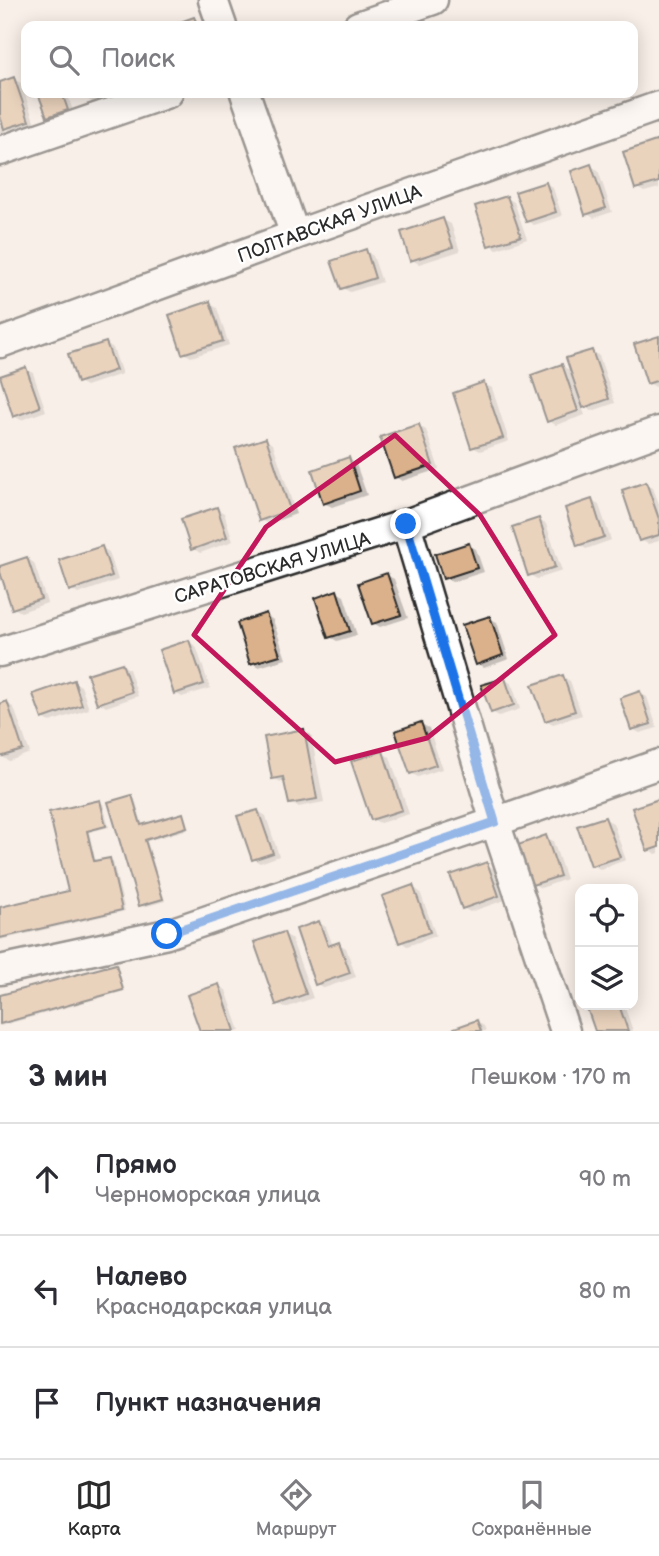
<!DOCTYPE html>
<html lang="ru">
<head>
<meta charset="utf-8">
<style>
  body { margin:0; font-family:"Balsamiq Sans",sans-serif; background:#f7f7f7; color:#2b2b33 }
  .controls { position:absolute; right:21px; bottom:21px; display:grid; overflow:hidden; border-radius:14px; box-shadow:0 4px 18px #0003 }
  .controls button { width:63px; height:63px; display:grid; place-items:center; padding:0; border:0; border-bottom:2px solid #e1e1e2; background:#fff; color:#2b2b33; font:35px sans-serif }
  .stop { position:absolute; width:21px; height:21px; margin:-16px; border:5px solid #1a73e8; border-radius:50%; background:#fff }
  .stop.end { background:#1a73e8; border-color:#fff; box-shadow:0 2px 7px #0008 }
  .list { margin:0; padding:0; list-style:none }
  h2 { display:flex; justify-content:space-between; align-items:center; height:91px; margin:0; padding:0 28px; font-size:30px }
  h2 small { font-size:23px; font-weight:400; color:#7c7c81 }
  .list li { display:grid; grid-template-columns:46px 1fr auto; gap:21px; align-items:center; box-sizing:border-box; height:112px; padding:0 28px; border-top:2px solid #e1e1e2 }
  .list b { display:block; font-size:26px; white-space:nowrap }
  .list p { margin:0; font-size:23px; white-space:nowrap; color:#7c7c81 }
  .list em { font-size:23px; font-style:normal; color:#7c7c81 }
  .icon { flex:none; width:38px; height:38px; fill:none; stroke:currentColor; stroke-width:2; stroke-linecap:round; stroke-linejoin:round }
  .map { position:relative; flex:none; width:659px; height:1031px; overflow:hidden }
  .search { position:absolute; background:#fff; box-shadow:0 4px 18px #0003; left:21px; right:21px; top:21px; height:77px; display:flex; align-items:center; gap:18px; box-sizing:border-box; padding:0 24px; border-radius:14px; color:#7c7c81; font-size:26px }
  .sheet { height:427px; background:#fff }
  nav { display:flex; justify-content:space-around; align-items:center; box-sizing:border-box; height:98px; border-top:2px solid #e1e1e2; background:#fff; font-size:19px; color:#7c7c81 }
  nav a { display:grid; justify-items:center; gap:4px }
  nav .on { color:#2b2b2b }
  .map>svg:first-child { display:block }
</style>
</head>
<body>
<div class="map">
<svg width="659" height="1031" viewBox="0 0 659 1031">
  <rect width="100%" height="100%" fill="#f8efe8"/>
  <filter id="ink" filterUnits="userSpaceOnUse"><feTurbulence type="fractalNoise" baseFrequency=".0143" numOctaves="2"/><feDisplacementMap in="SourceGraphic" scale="14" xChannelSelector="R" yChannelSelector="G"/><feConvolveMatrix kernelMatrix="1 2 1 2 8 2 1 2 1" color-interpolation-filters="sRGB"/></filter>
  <g filter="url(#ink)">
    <g fill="#0003">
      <polygon points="194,19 202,23 203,26 174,26"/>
      <polygon points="13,79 21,83 35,124 13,132 4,127 7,134 0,136 0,83"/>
      <polygon points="40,93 67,93 74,114 56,120 48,116"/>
      <polygon points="83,93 113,93 114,94 92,102 85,98"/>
      <polygon points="659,142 659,188 644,192 637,188"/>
      <polygon points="591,166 598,170 612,212 594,218 587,214"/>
      <polygon points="546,183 553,188 562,216 534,225 527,221"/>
      <polygon points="507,198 514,202 527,239 497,249 490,245"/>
      <polygon points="443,220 451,224 460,251 419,264 412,260"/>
      <polygon points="366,251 373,256 382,282 350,292 343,288"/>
      <polygon points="209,303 217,308 229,345 191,357 184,353"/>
      <polygon points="659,338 659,386 656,387 648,383"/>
      <polygon points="106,343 113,348 122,374 86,386 79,382"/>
      <polygon points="592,351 599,356 615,403 592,411 581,405 585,415 556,425 548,421 562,366 573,372"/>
      <polygon points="26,369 33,373 46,411 21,420 14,416"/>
      <polygon points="484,384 492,388 509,441 480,451 473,447"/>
      <polygon points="419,426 426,430 439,469 402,481 395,477"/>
      <polygon points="265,440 273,444 296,514 268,524 261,520"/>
      <polygon points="349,459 356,464 367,495 332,507 324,503"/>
      <polygon points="646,483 653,488 659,504 659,541 648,544 641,540"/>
      <polygon points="592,501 599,505 611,540 586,549 579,544"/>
      <polygon points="217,509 224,513 233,541 200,553 193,548"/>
      <polygon points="539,520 546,524 562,571 537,579 530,575"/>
      <polygon points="469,545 476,549 484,572 452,582 445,578"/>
      <polygon points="102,548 109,552 118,580 78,594 71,589"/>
      <polygon points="27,558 34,563 47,603 21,612 14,608"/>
      <polygon points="387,575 394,579 408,618 380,627 373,623"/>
      <polygon points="337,592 344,596 357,635 337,641 330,637"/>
      <polygon points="266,615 273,620 286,659 259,667 252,663"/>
      <polygon points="489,618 497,622 509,659 484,668 477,663"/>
      <polygon points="189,642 196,646 210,688 182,697 175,693"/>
      <polygon points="122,665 129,669 138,696 106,707 99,702"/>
      <polygon points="563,677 570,681 582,715 553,724 546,720"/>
      <polygon points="504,679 512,684 520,709 499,716 492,712"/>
      <polygon points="74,682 81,686 89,709 50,722 43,718"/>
      <polygon points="640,693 647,697 657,728 640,733 632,729"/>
      <polygon points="7,703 14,708 30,753 9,761 1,756 0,753 0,706"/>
      <polygon points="421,724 429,728 442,769 418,777 411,773"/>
      <polygon points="303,731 311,735 324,802 298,807 290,803 286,781 281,782 273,778"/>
      <polygon points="382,753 390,757 409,814 380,823 372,819"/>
      <polygon points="131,797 135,799 143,826 182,815 185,816 189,829 147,841 165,901 144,907 140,905"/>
      <polygon points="659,800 659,853 656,854 649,850"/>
      <polygon points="100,802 103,804 109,827 89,832 96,863 110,860 113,862 125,911 0,940 0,909 70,893 52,813"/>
      <polygon points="258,811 266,816 279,856 260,863 253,859"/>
      <polygon points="605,819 613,823 626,860 600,869 592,865"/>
      <polygon points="546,837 553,841 566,879 541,888 533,884"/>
      <polygon points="486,864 494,869 505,900 470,912 463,908"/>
      <polygon points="413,887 420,892 436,936 407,946 400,941"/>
      <polygon points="319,923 326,927 333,946 339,944 346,948 356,977 324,988 317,984"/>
      <polygon points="284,934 291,938 313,998 285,1008 277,1004"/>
      <polygon points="115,965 118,967 125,991 0,1026 0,997"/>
      <polygon points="219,986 226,990 240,1031 202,1031"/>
      <polygon points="603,1005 624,1005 633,1031 597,1031 589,1009"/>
      <polygon points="477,1022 484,1026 486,1031 457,1031"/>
    </g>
    <g fill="#dab18b" stroke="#2b2b2b" stroke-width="2">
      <polygon points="194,17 198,26 169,26"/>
      <polygon points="14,77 29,121 4,129 0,116 0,82"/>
      <polygon points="38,93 62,93 68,110 47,117"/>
      <polygon points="659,140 659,182 635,189 623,152"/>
      <polygon points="591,164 606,208 585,215 571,171"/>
      <polygon points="546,182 556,212 526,222 515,192"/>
      <polygon points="507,196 521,236 488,246 475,206"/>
      <polygon points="443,218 453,247 410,261 401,232"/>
      <polygon points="366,249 375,278 341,289 331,261"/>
      <polygon points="210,301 223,341 182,354 169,315"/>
      <polygon points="659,336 659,380 647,384 634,344"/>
      <polygon points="106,342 116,370 77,383 68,354"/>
      <polygon points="592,350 609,399 583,408 566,358"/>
      <polygon points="562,364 578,411 547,422 531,375"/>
      <polygon points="26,367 40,407 13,417 0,376"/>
      <polygon points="484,382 503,438 471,448 453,393"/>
      <polygon points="419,424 433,465 394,478 380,437"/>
      <polygon points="266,438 290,510 259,521 235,448"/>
      <polygon points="349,457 360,491 323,504 312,470"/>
      <polygon points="646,482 659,519 659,535 639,541 622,490"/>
      <polygon points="592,499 604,537 577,546 565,508"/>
      <polygon points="217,507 227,537 191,550 181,519"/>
      <polygon points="539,518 555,567 528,576 512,527"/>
      <polygon points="469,543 477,568 443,579 435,554"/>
      <polygon points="102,546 112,576 69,591 59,560"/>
      <polygon points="27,557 41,599 12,609 0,572 0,566"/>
      <polygon points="387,573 401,615 372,624 358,583"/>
      <polygon points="337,590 350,631 328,638 315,598"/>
      <polygon points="266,613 280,655 250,664 237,623"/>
      <polygon points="490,616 503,655 476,665 462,625"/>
      <polygon points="189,640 204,684 174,694 159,650"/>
      <polygon points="122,663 132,692 97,704 87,674"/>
      <polygon points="563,675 575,711 545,721 532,685"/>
      <polygon points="505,678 514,705 491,713 481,685"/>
      <polygon points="74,680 82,705 42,719 33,694"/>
      <polygon points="640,691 651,724 631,730 620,698"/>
      <polygon points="7,701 23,750 0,757 0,704"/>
      <polygon points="421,722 436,765 410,774 395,731"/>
      <polygon points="304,729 317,799 289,804 283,777 272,779 264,737"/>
      <polygon points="383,751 402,810 371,820 351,761"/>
      <polygon points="132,795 141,825 183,813 187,827 145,840 163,899 139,906 108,802"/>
      <polygon points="659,799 659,847 647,851 632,808"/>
      <polygon points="100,800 106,826 87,831 94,861 110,858 122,910 0,938 0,907 68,891 49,812"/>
      <polygon points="258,810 273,853 252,860 237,816"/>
      <polygon points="605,817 620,857 591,866 577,826"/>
      <polygon points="546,835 560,876 532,885 518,845"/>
      <polygon points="487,862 499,896 462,909 450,875"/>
      <polygon points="413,885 430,932 399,943 382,896"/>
      <polygon points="319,921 328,946 339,942 350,973 315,985 296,929"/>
      <polygon points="284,932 306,994 276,1005 254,942"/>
      <polygon points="116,964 123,990 0,1024 0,995"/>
      <polygon points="219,984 235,1031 200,1031 187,995"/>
      <polygon points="597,1005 619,1005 628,1031 595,1031 587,1008"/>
      <polygon points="477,1020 481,1031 455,1031 454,1028"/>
    </g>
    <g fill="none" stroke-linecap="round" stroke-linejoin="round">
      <g stroke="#2b2b2b" stroke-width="33">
        <g id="street">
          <polyline points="213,0 222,26"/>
          <polyline points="358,26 433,0"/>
          <polyline points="245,93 295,235"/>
          <polyline points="0,151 168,93"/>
          <polyline points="0,343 295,235 659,106"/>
          <polyline points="406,524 495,822 565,1031"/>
          <polyline points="0,652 406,524 659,431"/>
          <polyline points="0,970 167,934 495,822 659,764"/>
        </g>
      </g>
      <use href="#street" stroke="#fff" stroke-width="28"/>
    </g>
  </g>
  <g fill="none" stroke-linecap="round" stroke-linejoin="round" filter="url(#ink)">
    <polyline stroke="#1a73e8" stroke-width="9" points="167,934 495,822 406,524"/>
  </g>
  <path d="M0 0H659V1031H0ZM395,435L480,515L555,635L427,738L335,762L194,635L266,527Z" fill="#f8efe8" fill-opacity=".55" fill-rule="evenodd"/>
  <path fill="none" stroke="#c2185b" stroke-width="5" stroke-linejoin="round" d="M395,435L480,515L555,635L427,738L335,762L194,635L266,527Z"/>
  <g text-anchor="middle" stroke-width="5" stroke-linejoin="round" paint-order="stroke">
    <g font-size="19" fill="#2b2b2b" stroke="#fff">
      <text transform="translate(329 223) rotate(-20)" y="7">ПОЛТАВСКАЯ УЛИЦА</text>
      <text transform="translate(272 567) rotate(-17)" y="7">САРАТОВСКАЯ УЛИЦА</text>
    </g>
  </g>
</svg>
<div class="controls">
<button><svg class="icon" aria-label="locate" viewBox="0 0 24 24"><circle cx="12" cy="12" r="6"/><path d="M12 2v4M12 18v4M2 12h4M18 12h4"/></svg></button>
<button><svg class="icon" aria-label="layers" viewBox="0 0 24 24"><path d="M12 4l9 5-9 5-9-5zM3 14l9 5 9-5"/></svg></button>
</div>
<div class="stop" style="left:167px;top:934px"></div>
<div class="stop end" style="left:406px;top:524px"></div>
<div class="search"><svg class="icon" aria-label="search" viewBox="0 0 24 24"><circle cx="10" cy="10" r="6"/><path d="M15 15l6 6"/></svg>Поиск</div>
</div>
<section class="sheet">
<h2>3 мин<small>Пешком · 170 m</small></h2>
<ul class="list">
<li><svg class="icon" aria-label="ahead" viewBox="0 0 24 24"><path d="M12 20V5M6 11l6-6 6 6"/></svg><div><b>Прямо</b><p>Черноморская улица</p></div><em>90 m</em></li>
<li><svg class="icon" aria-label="left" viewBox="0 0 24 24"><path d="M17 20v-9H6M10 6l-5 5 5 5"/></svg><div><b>Налево</b><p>Краснодарская улица</p></div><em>80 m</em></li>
<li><svg class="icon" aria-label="arrive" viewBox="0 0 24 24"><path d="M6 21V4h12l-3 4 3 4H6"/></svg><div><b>Пункт назначения</b></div></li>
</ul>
</section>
<nav>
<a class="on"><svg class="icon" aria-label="map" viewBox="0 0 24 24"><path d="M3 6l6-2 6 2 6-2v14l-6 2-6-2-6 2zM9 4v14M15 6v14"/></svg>Карта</a>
<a><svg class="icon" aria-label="directions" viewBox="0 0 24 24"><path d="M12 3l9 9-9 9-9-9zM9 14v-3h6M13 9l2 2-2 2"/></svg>Маршрут</a>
<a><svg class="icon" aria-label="saved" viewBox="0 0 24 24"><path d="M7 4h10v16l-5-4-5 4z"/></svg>Сохранённые</a>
</nav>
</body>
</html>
